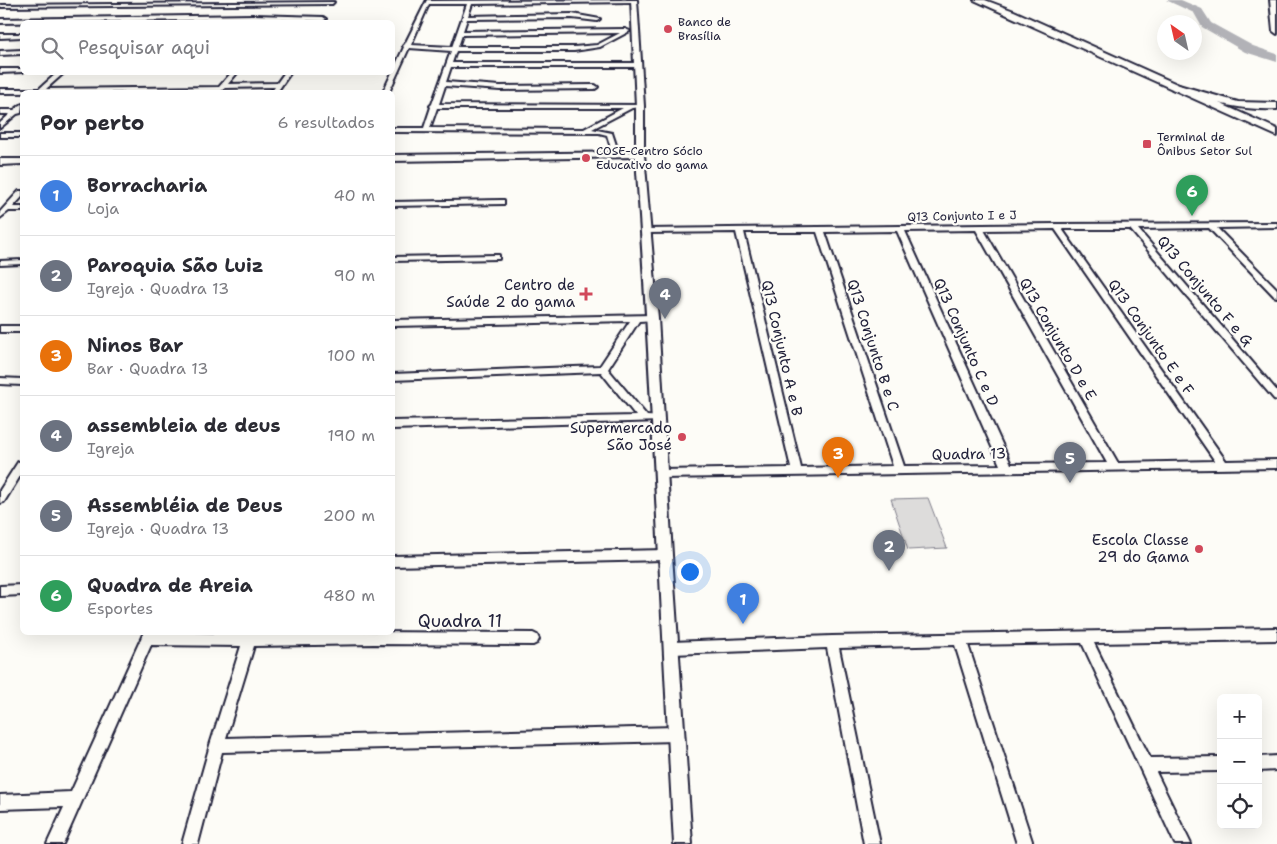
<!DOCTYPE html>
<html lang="pt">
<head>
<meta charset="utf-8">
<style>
  body { margin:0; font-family:"Shantell Sans",sans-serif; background:#f2f2f3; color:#2b2b33 }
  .controls { position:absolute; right:15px; bottom:15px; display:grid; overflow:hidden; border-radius:8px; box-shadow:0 5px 20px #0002 }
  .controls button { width:45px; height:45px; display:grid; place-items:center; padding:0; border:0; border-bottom:1px solid #e1e1e2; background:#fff; color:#2b2b33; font:25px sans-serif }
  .compass { position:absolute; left:1157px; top:15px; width:45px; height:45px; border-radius:50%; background:#fff; box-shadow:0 5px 20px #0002; rotate:326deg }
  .you { position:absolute; left:689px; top:571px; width:18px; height:18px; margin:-12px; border:4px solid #fff; border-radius:50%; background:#1a73e8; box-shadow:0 0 0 8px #1a73e833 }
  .badge { display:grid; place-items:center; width:32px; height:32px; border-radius:50%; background:#d1495b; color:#fff; font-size:16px; font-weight:700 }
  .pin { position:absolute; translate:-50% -41px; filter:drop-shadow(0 1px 2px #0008) }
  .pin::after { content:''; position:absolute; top:26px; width:18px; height:15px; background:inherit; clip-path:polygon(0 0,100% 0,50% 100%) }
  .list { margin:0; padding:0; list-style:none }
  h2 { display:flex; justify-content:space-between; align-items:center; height:65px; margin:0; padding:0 20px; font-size:21px }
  h2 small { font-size:16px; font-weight:400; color:#7c7c81 }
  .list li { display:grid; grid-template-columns:32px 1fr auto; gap:15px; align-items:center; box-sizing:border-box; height:80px; padding:0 20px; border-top:1px solid #e1e1e2 }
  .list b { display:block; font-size:19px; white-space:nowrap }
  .list p { margin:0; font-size:16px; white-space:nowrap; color:#7c7c81 }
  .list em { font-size:16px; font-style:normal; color:#7c7c81 }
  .icon { flex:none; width:28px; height:28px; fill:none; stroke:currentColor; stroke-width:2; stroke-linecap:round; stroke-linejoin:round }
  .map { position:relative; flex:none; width:1277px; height:844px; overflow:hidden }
  .search { position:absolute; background:#fff; box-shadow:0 5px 20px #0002; left:20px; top:20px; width:375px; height:55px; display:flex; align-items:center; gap:12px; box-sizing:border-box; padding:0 18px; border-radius:8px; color:#7c7c81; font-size:19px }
  .panel { position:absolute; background:#fff; box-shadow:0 5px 20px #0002; left:20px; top:90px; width:375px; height:545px; border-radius:8px }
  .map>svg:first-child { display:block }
</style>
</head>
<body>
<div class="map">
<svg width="1277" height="844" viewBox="0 0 1277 844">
  <rect width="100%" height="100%" fill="#fdfcf7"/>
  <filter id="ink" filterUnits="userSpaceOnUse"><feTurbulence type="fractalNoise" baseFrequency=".02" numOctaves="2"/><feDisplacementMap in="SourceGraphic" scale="10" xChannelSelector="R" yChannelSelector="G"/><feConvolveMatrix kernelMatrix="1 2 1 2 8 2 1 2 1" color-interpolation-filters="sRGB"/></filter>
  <g filter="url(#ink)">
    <polygon fill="#dddcdb" stroke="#807f8b" points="928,498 947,548 908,550 891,499"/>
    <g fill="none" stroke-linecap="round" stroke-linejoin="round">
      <polygon fill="#b2b2b7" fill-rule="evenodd" points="1166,0 1181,0 1202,9 1211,23 1253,46 1277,54 1277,62 1245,52 1202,27 1194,13"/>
      <g stroke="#22223b" stroke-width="4">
        <g id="minor">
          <path d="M427,0H431V1L636,0L634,2L472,4L468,16L572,14L600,19L597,21L572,18L467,19L463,31L625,29L630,31L600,47L574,51H456L452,63H638L641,65L638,67H451L446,82L500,86L595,85L598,87L595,89L500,90L445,86L439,104L642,105V107L632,108L592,129L612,133L616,145L614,155L609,154L610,145L607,135L599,133L392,132V128H424L431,107L430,106L432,104L451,51L409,48L389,92H383L404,47L403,46L405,44ZM429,4H467L452,47L411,45ZM620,33L597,45L574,47H458L462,35ZM437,108H623L584,129L430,128Z"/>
          <polygon points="334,2 332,4 0,7 0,5"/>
          <polygon points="254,15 323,17 326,19 323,21 254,19 0,23 0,19"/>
          <polygon points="0,34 22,34 22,37 0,38"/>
          <polygon points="22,50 22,54 0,55 0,51"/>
          <polygon points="0,69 22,69 23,72 0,73"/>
          <polygon points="58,72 65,72 46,89 219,87 232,72 238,72 228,84 277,83 285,72 291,72 277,92 271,92 275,87 225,88 220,92 0,93 0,89 39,89"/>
          <polygon points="22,104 21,113 17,114 0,128 0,123 10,114 0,114 0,110 14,110"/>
          <rect x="0" y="133" width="22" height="4"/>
          <polygon points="19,191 22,191 22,197 13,207 22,207 22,211 9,211 0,218 0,212"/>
          <polygon points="501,200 504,200 504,204 392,206 392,202"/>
          <path d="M1277,223V227L1217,228L1277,289V297L1274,296L1209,228L1138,229L1277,391V400L1274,399L1130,229H1062L1226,461L1277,460V468L662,478L658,477L657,474L658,471L662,470L791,468L736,232L648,233H645V229L1056,224ZM1055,229L1215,461L1118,463L984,230ZM976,230L1107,463L1011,464L905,231ZM897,231L1000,465L904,466L825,232ZM744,232H817L893,466L801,468Z"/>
          <polygon points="496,255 499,255 499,259 392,261 392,257"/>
          <polygon points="22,260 22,264 0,265 0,261"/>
          <polygon points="653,315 657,318 656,320 639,321 608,369 647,416 662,417 663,419 662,421 392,429 392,421 636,416 601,372 392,380 392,374 600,366 630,321 392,326 392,320"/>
          <rect x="0" y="326" width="22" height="6"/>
          <polygon points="0,378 22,379 22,385 0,384"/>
          <polygon points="22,461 22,473 4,502 0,503 0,490 18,462"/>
          <polygon points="665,550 669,552 671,555 669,558 665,560 392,566 392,556"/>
          <polygon points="22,585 22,595 0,596 0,586"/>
          <polygon points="1277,628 1277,640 1094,643 1150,758 1221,757 1221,771 1156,772 1191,844 1175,844 1082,643 968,645 1033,844 1017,844 955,645 839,648 880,844 864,844 827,648 672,654 667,652 666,648 667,644 672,642 832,636"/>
          <polygon points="144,632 245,634 246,632 258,632 258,634 366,632 533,633 537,635 539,639 537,643 533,645 374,644 254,646 226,738 676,727 681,729 683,734 681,739 676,741 222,752 198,844 182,844 210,745 241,646 151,645 63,844 47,844 64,807 0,809 0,795 71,792"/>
          <polygon points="1277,756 1277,770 1258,771 1258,757"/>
        </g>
      </g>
      <g stroke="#22223b" stroke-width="4">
        <g id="tertiary">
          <path d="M631,0H637L644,106V154L658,318L672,555L692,844H674C661,615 652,385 636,157L392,161V155L636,152V106Z"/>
          <polygon points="0,159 22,159 22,164 0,165"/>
        </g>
      </g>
      <g stroke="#22223b" stroke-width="4">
        <polygon id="primary" points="974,0 985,0 1014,11 1277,129 1277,136"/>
      </g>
      <g stroke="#22223b" stroke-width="4">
        <g id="trunk">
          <polygon points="1270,0 1277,0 1277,34 1273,31"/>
          <path d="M1175,84L1238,102L1277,103V109C1240,111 1206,101 1172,89V85Z"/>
        </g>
      </g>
      <use href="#minor" fill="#fdfcf7" fill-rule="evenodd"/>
      <use href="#tertiary" fill="#fdfcf7" fill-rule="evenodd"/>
      <use href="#primary" fill="#fdfcf7" fill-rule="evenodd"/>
      <use href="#trunk" fill="#fdfcf7" fill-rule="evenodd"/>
    </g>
  </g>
  <g fill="#d1495b" stroke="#fdfcf7" stroke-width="2">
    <circle cx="668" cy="29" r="5"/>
    <rect x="1142" y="139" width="10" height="10" rx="2.5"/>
    <circle cx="586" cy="158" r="5"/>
    <path d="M583.5 286.5h5v5h5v5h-5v5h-5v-5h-5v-5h5z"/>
    <circle cx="682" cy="437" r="5"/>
    <circle cx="1199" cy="549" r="5"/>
  </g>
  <g text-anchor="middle" stroke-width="4.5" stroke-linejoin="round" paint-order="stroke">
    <g font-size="12" fill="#22223b" stroke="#fdfcf7" text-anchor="start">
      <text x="678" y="26">Banco de<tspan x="678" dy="14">Brasília</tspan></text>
      <text x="1157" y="141">Terminal de<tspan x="1157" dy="14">Ônibus Setor Sul</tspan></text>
      <text x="596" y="155">COSE-Centro Sócio<tspan x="596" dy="14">Educativo do gama</tspan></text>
    </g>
    <g font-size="12" fill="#22223b" stroke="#fdfcf7">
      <text transform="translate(962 216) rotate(-1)" y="4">Q13 Conjunto I e J</text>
    </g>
    <g font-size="15" fill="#22223b" stroke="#fdfcf7" text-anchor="end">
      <text x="575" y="290">Centro de<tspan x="575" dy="17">Saúde 2 do gama</tspan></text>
      <text x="672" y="433">Supermercado<tspan x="672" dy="17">São José</tspan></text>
      <text x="1189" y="545">Escola Classe<tspan x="1189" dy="17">29 do Gama</tspan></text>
    </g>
    <g font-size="15" fill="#22223b" stroke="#fdfcf7">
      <text transform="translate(1205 291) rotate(50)" y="5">Q13 Conjunto F e G</text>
      <text transform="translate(1151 337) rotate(55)" y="5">Q13 Conjunto E e F</text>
      <text transform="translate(1058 339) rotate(60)" y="5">Q13 Conjunto D e E</text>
      <text transform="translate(966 342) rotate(66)" y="5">Q13 Conjunto C e D</text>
      <text transform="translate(873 345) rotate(72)" y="5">Q13 Conjunto B e C</text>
      <text transform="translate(782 348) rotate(77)" y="5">Q13 Conjunto A e B</text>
      <text transform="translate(969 454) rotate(-1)" y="5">Quadra 13</text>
    </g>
    <g font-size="18" fill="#22223b" stroke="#fdfcf7">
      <text x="460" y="627">Quadra 11</text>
    </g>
  </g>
</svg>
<div class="controls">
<button>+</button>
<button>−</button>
<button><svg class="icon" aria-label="locate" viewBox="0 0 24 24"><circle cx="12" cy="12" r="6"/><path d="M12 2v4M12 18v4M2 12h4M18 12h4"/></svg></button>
</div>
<svg class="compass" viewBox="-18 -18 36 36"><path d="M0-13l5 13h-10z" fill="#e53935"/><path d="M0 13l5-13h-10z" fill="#7c7c81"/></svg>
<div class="you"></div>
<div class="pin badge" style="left:743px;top:624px;background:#3f7fe0">1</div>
<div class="pin badge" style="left:889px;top:571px;background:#6b7280">2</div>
<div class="pin badge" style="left:838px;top:478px;background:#e8710a">3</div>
<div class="pin badge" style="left:665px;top:319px;background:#6b7280">4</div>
<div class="pin badge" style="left:1070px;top:483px;background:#6b7280">5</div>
<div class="pin badge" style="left:1192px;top:216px;background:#2e9e5b">6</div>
<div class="search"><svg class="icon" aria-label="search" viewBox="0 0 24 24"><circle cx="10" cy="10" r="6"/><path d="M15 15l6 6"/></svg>Pesquisar aqui</div>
<section class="panel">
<h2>Por perto<small>6 resultados</small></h2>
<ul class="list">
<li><span class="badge" style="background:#3f7fe0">1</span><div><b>Borracharia</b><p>Loja</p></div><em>40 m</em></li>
<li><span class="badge" style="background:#6b7280">2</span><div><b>Paroquia São Luiz</b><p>Igreja · Quadra 13</p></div><em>90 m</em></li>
<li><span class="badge" style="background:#e8710a">3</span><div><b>Ninos Bar</b><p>Bar · Quadra 13</p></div><em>100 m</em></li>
<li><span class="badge" style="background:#6b7280">4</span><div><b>assembleia de deus</b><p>Igreja</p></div><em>190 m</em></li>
<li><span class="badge" style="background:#6b7280">5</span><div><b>Assembléia de Deus</b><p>Igreja · Quadra 13</p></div><em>200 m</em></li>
<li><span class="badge" style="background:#2e9e5b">6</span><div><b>Quadra de Areia</b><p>Esportes</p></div><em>480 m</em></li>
</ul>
</section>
</div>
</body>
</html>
